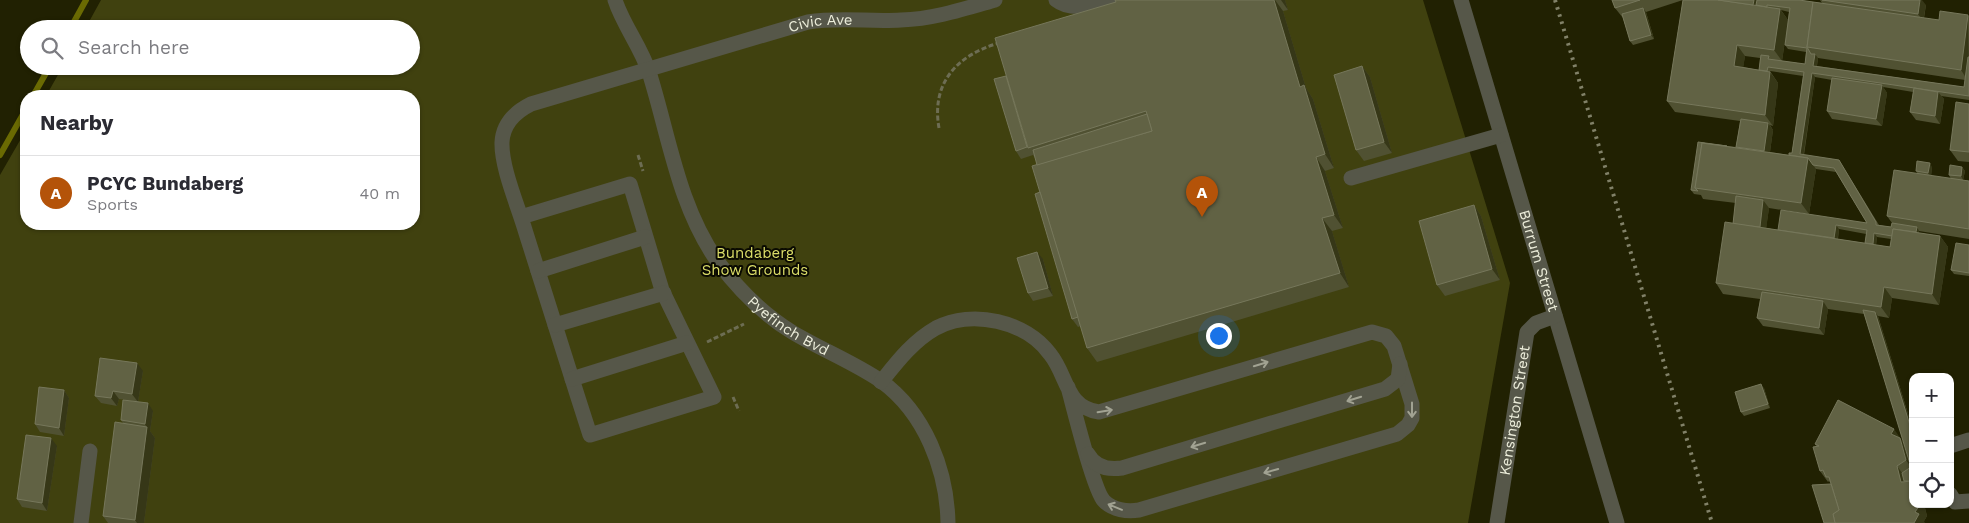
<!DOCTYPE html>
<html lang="en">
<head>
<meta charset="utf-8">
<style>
  body { margin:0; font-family:"Work Sans",sans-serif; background:#f7f7f7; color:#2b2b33 }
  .controls { position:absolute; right:15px; bottom:15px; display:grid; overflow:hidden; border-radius:10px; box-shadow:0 1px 4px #0004 }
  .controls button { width:45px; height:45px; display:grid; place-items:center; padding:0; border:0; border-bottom:1px solid #e1e1e2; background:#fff; color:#2b2b33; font:25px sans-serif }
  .you { position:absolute; left:1218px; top:335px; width:18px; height:18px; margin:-12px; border:4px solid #fff; border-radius:50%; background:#1a73e8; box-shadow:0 0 0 8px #1a73e833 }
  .badge { display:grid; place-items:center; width:32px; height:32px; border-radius:50%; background:#b45309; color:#fff; font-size:16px; font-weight:700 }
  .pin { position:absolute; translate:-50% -41px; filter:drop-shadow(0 1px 2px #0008) }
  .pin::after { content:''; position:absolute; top:26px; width:18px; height:15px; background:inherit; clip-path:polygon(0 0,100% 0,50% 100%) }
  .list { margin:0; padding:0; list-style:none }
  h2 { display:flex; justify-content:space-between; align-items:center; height:65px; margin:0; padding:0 20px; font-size:21px }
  h2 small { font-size:16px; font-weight:400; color:#7c7c81 }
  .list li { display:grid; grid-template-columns:32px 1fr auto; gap:15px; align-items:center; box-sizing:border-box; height:75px; padding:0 20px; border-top:1px solid #e1e1e2 }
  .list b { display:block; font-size:19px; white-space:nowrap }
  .list p { margin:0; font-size:16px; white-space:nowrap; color:#7c7c81 }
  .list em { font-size:16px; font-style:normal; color:#7c7c81 }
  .icon { flex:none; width:28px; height:28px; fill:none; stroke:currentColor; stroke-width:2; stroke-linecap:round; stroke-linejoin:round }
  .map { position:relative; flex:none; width:1969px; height:523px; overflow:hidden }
  .search { position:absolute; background:#fff; box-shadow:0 1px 4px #0004; left:20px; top:20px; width:400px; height:55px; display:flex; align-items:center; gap:12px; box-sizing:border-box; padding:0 18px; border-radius:28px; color:#7c7c81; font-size:19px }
  .panel { position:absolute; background:#fff; box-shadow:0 1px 4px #0004; left:20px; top:90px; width:400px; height:140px; border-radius:20px }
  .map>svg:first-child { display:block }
</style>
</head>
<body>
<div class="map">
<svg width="1969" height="523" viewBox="0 0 1969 523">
  <rect width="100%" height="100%" fill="#212102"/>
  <polygon fill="#40410f" points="101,0 1423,0 1510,283 1468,523 0,523 0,175 26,130 26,224 414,224 414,96 46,96 63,66 411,66 411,29 85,29"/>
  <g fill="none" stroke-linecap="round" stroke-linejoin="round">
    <g stroke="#6a6a02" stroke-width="6">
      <polyline points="70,29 86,0"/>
      <polyline points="33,96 50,66"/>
      <polyline points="0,155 26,109"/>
    </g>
    <g stroke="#6d6d53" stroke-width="3" stroke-dasharray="5 2.5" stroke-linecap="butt">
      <path d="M939,128C931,83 957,55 999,43"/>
      <polyline points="638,155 643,171"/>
      <polyline points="707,342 744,324"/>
      <polyline points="733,397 739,411"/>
    </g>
    <g stroke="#565749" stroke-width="15">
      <path id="s1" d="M615,0C623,25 641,47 649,72C669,135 678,206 718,262C738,289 763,314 792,332C820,349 853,362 881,381C925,413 947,470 948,523"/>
      <path d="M1056,0C1071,12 1095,5 1112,0"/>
      <path id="s2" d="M1461,0L1617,523"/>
      <polyline points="1351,178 1501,135"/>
      <path id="s3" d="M521,217L630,184L662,290L714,397L590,435C568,367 547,299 525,230C518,206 501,167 502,142C503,124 515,112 531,104L808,22C839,17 870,22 901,20C934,19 964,9 995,0"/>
      <polyline points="538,271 645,237"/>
      <polyline points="555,325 664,293"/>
      <polyline points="572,379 687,343"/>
      <path d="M881,382C897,362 913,341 936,328C972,309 1026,321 1050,354C1068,376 1065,407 1099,412L1372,332L1386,336L1394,346L1412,404V418L1408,425L1397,434L1139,510C1127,512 1113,510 1104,501C1094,491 1073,406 1068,387"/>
      <polyline points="1950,446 1969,440"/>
      <path d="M1088,454C1095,467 1108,470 1122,468L1385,389L1398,379L1400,364"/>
      <polyline points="1950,494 1955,502 1969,501"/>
      <polyline points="81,523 90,451"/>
      <path id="s4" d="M1497,523L1527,332L1536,323L1555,316"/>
    </g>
    <polyline stroke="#818168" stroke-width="4" stroke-dasharray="2.5 5" stroke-linecap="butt" points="1555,0 1712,523"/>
  </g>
  <g fill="#505132" fill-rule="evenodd">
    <polygon points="1115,0 1285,0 1288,10 1283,11 1306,88 1313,99 1334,168 1325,171 1343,228 1332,231 1349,287 1097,362 1087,348 1081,326 1078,327 1072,319 1040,192 1037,165 1036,160 1033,155 1021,159 1016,151 1116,2"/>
    <path d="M1612,0H1799L1822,3L1820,0L1926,5L1924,18L1939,20L1969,16V100L1941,96L1944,99L1940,124L1916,120L1910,112L1913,92L1883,87L1887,93L1882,126L1832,119L1827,111L1832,80L1815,77L1804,155L1839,160L1879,225L1891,227L1892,223L1887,216L1918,174L1916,171L1932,167L1931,176L1951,179L1949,175L1962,167L1965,171L1963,180L1969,181V239L1919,231V233L1940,236L1948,247L1939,305L1892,298L1889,318L1878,316L1913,430V504H1924L1927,516L1924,521L1831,484L1829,481L1828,482L1820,471L1817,447L1815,444L1899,438L1904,443L1864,314L1828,309L1824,335L1763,326L1757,318L1760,299L1723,294L1716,283L1733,224L1736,203L1703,199L1701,195L1694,194L1691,190L1728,146L1736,147L1740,121L1675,112L1667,101L1683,0L1646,12L1654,39L1633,45L1630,41L1623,18L1615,8ZM1781,10L1789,12L1785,45L1788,49L1806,52L1805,64L1782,61L1788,20ZM1745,56L1760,58L1759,70L1743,67ZM1818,58L1965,80L1964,87L1817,66ZM1770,71L1803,76L1792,153L1789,155L1770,152L1773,130L1770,125L1773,126L1778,83ZM1816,169L1836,172L1867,223L1778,230L1766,228L1769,208L1809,214ZM1839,229L1866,234L1865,243L1838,239ZM1877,237L1891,239L1890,247L1876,245Z"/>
    <polygon points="1362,66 1370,77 1392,153 1364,161 1356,150"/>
    <polygon points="1969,104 1969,162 1958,161 1950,150"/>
    <polygon points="1474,205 1481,216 1500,280 1445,296 1437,285"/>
    <polygon points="1969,245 1969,276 1954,274 1951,270"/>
    <polygon points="1043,259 1053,296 1033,301 1028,293"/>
    <polygon points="143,371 138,402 119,399 117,406 101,403 95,396"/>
    <polygon points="1764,388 1770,408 1744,416 1741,412"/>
    <polygon points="64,390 69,398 64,436 40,432 35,424"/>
    <polygon points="153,411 150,431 155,438 144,523 108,523 103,516 123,423 121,420"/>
    <polygon points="57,446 47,511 22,507 17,499"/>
  </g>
  <g fill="#363717">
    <polygon points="1274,0 1275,0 1283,11 1306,88 1313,99 1334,168 1325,154 1300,87"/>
    <polygon points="1281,0 1285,0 1288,10"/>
    <polygon points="1754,0 1757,0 1760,4 1752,8"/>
    <polygon points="1920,0 1922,0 1926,5 1923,21 1918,14"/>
    <polygon points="1643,8 1646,12 1654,39 1651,35"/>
    <polygon points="1780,9 1788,20 1782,61 1774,50"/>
    <polygon points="1968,15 1969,75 1968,81 1961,70"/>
    <polygon points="1737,45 1745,56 1742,77 1734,66"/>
    <polygon points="1815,54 1818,58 1816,70 1813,66"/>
    <polygon points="1362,66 1370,77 1392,153 1384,142"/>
    <polygon points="1770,72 1778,83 1773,126 1765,115"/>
    <polygon points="1812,73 1815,77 1803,158 1800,154"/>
    <polygon points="1882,85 1887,93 1882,126 1876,119"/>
    <polygon points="1938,92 1944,99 1940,124 1935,116"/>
    <polygon points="1768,123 1773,130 1769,159 1764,151"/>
    <polygon points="1316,157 1325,171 1343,228 1334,215"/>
    <polygon points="1808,158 1816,169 1809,214 1801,203"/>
    <polygon points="1930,163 1932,167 1931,177 1928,173"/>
    <polygon points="1962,167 1965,171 1963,180 1961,176"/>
    <polygon points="1763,200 1769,208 1765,238 1759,230"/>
    <polygon points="1474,205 1481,216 1500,280 1492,269"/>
    <polygon points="1322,218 1332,231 1349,287 1340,273"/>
    <polygon points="1836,225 1839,229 1836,249 1834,245"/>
    <polygon points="1917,227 1919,231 1917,243 1915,239"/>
    <polygon points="1874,233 1877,237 1875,254 1872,250"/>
    <polygon points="1940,236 1948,247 1939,305 1932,294"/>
    <polygon points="1037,252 1043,259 1053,296 1048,288"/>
    <polygon points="1884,287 1892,298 1889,318 1881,307"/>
    <polygon points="1823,301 1828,309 1824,335 1819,328"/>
    <polygon points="1875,312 1878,316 1913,430 1913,435"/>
    <polygon points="137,363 143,371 138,402 132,394"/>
    <polygon points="1761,384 1764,388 1770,408 1768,404"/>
    <polygon points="64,390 69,398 64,436 59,428"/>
    <polygon points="113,391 119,399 117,406 111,398"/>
    <polygon points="148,403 153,411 150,431 155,438 144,523 137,523 135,520 147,428 145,424"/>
    <polygon points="1894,429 1908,449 1913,470 1906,460 1891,434"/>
    <polygon points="51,438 57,446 47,511 42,503"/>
    <polygon points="1897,466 1905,477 1908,488 1901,482"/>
    <polygon points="1919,504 1924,504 1927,516 1924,521 1925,523 1914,523 1915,512"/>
  </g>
  <g fill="#616244" stroke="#76775b">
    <polygon points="1115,0 1274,0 1300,87 1304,85 1325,154 1316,157 1334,215 1322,218 1340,273 1087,348 1032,166 1152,131 1146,111 1028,148 995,38 1116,2"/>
    <polygon points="1612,0 1640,0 1615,8"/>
    <polygon points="1683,0 1719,0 1780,9 1774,50 1737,45 1734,66 1770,72 1765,115 1667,101"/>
    <polygon points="1718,0 1754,0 1753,5"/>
    <polygon points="1757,0 1799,0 1813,2 1807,47 1811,54 1815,54 1813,66 1964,87 1968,57 1969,57 1969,96 1812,73 1800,154 1839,160 1876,222 1876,225 1891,227 1892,223 1917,227 1916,232 1893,229 1892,236 1874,233 1873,244 1865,243 1867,230 1836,225 1834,238 1778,230 1781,210 1867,223 1834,168 1813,165 1808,158 1789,155 1789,153 1792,153 1804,72 1768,67 1767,71 1759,70 1761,55 1769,56 1768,59 1805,64 1807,48 1785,45 1790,8 1767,5 1767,7 1756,5"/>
    <polygon points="1822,0 1920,0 1918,14"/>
    <polygon points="1813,2 1939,20 1940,11 1968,15 1961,70 1807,47"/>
    <polygon points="1643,8 1651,35 1630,41 1622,14"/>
    <polygon points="1362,66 1384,142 1356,150 1334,75"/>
    <polygon points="1006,76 1027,147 1016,151 994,79"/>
    <polygon points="1832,78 1882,85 1876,119 1827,111"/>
    <polygon points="1914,88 1938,92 1935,116 1910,112"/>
    <polygon points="1956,102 1969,104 1969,152 1950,150"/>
    <polygon points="1147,114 1152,131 1037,165 1033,150"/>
    <polygon points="1741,119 1768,123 1764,151 1736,147"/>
    <polygon points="1698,142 1727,146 1702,143 1695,188 1698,191 1691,190"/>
    <polygon points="1702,143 1808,158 1801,203 1695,188"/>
    <polygon points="1917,161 1930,163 1928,173 1916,171"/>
    <polygon points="1950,165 1962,167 1961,176 1949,175"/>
    <polygon points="1894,170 1969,181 1969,229 1887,216"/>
    <polygon points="1040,192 1078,317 1072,319 1035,194"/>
    <polygon points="1736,196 1763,200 1760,227 1733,224"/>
    <polygon points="1474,205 1492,269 1437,285 1419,221"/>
    <polygon points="1725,222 1890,247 1893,229 1940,236 1932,294 1884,287 1881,307 1716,283"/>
    <polygon points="1956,243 1969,245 1969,273 1951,270"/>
    <polygon points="1037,252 1048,288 1028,293 1017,258"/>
    <polygon points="1762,292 1823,301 1819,328 1757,318"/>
    <polygon points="1863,310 1875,312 1913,435 1913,481 1904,481 1902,473 1911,467"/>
    <polygon points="100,358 137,363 132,394 113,391 111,398 95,396"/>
    <polygon points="1761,384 1768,404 1741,412 1735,392"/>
    <polygon points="39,387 64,390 59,428 35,424"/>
    <polygon points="123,400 148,403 145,424 121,420"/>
    <polygon points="1838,400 1894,429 1891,434 1900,438 1906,460 1897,466 1901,482 1913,481 1913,504 1920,505 1915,512 1919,514 1914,523 1835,523 1833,514 1839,510 1829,477 1826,477 1823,470 1820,471 1813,447 1819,446 1815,444"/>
    <polygon points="115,422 147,427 135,520 103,516"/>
    <polygon points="26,435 51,438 42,503 17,499"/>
    <polygon points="1831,484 1839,510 1833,514 1835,523 1824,523 1812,485"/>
  </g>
  <defs><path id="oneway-shaft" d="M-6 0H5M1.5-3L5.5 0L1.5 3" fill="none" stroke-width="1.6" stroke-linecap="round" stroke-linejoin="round" transform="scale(1.25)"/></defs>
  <g stroke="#a1a292">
    <use href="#oneway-shaft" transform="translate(1261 364) rotate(-17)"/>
    <use href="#oneway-shaft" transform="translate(1354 399) rotate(163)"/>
    <use href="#oneway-shaft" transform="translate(1412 410) rotate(90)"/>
    <use href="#oneway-shaft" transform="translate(1105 411) rotate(-9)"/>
    <use href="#oneway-shaft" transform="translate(1198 445) rotate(163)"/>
    <use href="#oneway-shaft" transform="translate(1271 471) rotate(164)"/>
    <use href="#oneway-shaft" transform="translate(1115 507) rotate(-158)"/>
  </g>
  <g text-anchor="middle" stroke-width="4" stroke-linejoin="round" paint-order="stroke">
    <g font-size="15" fill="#ecedda" stroke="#0a0a01">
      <text dy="5" stroke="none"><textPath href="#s3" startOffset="1131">Civic Ave</textPath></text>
      <text dy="5" stroke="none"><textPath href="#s2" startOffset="272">Burrum Street</textPath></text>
      <text dy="5" stroke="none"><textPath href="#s1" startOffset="379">Pyefinch Bvd</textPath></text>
      <text dy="5" stroke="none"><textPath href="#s4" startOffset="114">Kensington Street</textPath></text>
    </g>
    <g font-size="15" fill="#dbdd68" stroke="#0a0a01">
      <text x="755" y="258">Bundaberg<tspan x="755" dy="17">Show Grounds</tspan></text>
    </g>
  </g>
</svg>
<div class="controls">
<button>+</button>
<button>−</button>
<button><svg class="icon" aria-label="locate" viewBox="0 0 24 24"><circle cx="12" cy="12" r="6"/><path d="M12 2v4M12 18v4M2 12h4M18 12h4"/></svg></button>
</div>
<div class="you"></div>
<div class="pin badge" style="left:1202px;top:217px">A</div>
<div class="search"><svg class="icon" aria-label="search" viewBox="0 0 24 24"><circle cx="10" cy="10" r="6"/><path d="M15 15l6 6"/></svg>Search here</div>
<section class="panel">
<h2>Nearby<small></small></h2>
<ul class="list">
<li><span class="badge">A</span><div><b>PCYC Bundaberg</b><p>Sports</p></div><em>40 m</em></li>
</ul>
</section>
</div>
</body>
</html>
